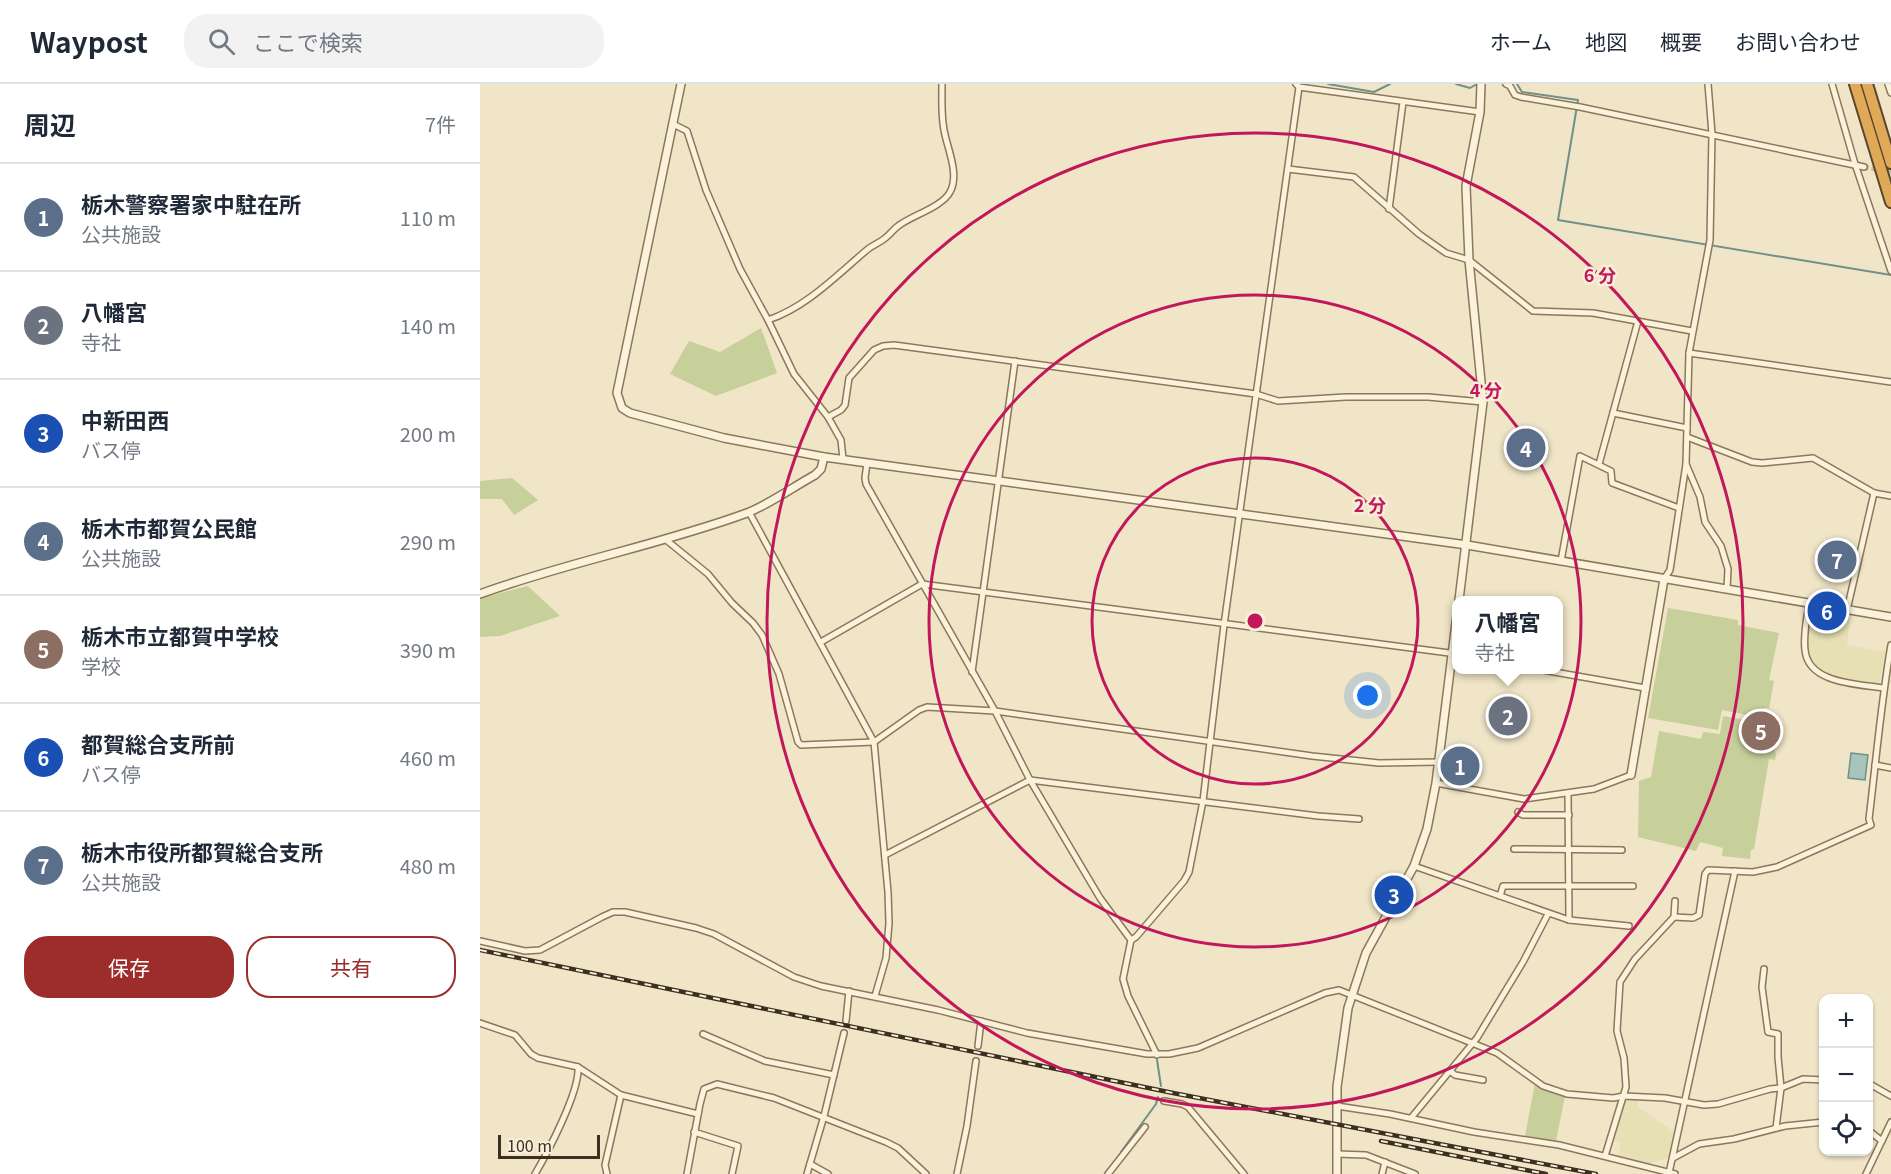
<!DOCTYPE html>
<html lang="ja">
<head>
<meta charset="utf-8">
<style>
  body { margin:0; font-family:Georgia,"Noto Sans JP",serif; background:#f2f2f3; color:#1f2937 }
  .controls { position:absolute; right:18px; bottom:18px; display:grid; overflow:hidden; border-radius:12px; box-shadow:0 2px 4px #0004 }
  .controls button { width:54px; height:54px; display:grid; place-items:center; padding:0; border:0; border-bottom:2px solid #e0e1e3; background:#fff; color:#1f2937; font:30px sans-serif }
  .scale { position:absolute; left:18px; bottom:15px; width:102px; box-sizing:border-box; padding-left:6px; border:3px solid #3c2e20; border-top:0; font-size:16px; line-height:21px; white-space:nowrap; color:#3c2e20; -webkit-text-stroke:4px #f7efd7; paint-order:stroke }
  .you { position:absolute; left:888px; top:612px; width:21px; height:21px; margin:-15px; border:4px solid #fff; border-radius:50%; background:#1a73e8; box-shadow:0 0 0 9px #1a73e833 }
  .badge { display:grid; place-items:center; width:39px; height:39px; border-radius:50%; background:#9d2d2a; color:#fff; font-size:20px; font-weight:700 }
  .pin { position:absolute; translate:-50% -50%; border:3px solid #fff; box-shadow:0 2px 6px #0006 }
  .popup { position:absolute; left:972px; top:512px; width:111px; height:78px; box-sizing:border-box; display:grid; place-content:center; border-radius:12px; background:#fff; filter:drop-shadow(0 2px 4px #0005); font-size:20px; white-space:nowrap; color:#747a83 }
  .popup b { font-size:22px; color:#1f2937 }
  .popup::after { content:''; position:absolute; left:50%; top:100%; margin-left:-12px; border:12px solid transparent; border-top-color:#fff }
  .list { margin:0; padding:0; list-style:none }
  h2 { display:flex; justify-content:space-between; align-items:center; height:78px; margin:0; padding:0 24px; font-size:26px }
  h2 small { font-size:20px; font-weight:400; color:#747a83 }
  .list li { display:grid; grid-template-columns:39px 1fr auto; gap:18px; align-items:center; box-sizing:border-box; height:108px; padding:0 24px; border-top:2px solid #e0e1e3 }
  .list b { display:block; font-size:22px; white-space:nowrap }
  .list p { margin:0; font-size:20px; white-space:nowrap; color:#747a83 }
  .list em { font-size:20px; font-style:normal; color:#747a83 }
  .actions { display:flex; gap:12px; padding:18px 24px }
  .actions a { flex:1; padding:14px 0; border:2px solid #9d2d2a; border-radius:24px; text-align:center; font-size:21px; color:#9d2d2a }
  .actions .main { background:#9d2d2a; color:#fff }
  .icon { flex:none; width:33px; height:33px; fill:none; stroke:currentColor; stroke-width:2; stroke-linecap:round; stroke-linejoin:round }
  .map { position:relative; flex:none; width:1411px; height:1090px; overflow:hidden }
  header { display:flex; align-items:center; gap:36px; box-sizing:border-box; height:84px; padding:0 30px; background:#fff; border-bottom:2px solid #e0e1e3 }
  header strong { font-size:28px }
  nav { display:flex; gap:33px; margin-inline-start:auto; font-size:21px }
  .search { width:420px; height:54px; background:#f2f2f3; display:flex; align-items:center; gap:15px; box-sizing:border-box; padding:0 21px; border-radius:24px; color:#747a83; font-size:22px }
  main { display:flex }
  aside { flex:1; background:#fff }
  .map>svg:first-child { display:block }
</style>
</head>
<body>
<header>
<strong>Waypost</strong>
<div class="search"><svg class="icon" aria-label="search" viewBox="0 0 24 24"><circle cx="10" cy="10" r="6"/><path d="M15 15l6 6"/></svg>ここで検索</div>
<nav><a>ホーム</a><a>地図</a><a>概要</a><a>お問い合わせ</a></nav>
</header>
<main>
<aside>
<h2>周辺<small>7件</small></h2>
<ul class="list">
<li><span class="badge" style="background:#5c6f8a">1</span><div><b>栃木警察署家中駐在所</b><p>公共施設</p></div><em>110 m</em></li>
<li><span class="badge" style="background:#6b7280">2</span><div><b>八幡宮</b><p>寺社</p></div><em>140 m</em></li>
<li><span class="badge" style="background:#1a4fb4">3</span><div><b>中新田西</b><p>バス停</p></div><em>200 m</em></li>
<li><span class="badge" style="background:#5c6f8a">4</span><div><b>栃木市都賀公民館</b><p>公共施設</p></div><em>290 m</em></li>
<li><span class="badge" style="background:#8d6e63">5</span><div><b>栃木市立都賀中学校</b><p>学校</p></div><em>390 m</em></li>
<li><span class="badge" style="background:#1a4fb4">6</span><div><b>都賀総合支所前</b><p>バス停</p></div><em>460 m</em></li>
<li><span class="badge" style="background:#5c6f8a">7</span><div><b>栃木市役所都賀総合支所</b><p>公共施設</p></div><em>480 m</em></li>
</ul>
<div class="actions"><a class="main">保存</a><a>共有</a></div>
</aside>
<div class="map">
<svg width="1411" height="1090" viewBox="0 0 1411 1090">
  <rect width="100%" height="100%" fill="#f0e5c7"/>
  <g fill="#e6e0b4">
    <polygon points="1330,527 1370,534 1367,561 1406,568 1399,601 1348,593 1344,589 1331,575 1327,567"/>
    <polygon points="1145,1014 1157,1015 1159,1024 1196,1049 1190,1073 1169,1080 1138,1072 1141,1058 1132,1055"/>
  </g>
  <g fill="#c7cf9a">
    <polygon points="281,244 297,289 236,312 190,290 209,257 240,268"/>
    <polygon points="32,394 58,416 34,431 22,415 0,415 0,397"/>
    <polygon points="48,502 80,532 20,552 0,553 0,514"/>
    <polygon points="1188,524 1258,536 1258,541 1299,549 1289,596 1294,597 1289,624 1284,624 1282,634 1242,626 1238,646 1168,634"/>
    <polygon points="1243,632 1288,640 1296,671 1295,676 1289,675 1274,765 1271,766 1270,775 1242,772 1243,764 1220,758 1216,767 1158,753 1159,697 1171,693 1179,647 1221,655 1223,648 1240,650"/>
    <polygon points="1055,999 1064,1005 1085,1012 1076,1057 1045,1052"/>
  </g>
  <polygon fill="#a8c3bc" stroke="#6e928b" stroke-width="1.5" points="1371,669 1388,671 1385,696 1368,694"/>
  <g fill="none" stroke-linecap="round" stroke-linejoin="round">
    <g stroke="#6e928b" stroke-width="2">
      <polyline points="848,0 894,8 910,0"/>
      <polyline points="976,0 990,4 997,0"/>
      <polyline points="1037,0 1042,8 1098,16 1078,136 1411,191"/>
      <polyline points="677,976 681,1002"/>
      <polyline points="641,1068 676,1020 678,1013"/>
    </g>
    <polyline stroke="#ccc0a6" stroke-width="5" stroke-dasharray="5 2.5" stroke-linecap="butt" points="1384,83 1411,88"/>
    <g stroke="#8c775b" stroke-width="8">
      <g id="minor">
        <polyline points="816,0 819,3 1000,28"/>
        <polyline points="1026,0 1030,2 1035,11 1041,13 1100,23 1384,83"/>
        <polyline points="1352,0 1375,80 1411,187"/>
        <polyline points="1408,0 1411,9"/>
        <polyline points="193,40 207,47 226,106 260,185 288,236 314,290 348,333 361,356 363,375"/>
        <polyline points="808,85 874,93 939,150 966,169 989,176 1053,227 1113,229 1212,247"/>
        <polyline points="909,125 923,18"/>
        <path d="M288,236C327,223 358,190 388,165C393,161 399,159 404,155C410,151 414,144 421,140C434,131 463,122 470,108C480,90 467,64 464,46C461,30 462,15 462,0"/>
        <polyline points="1209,269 1411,298"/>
        <polyline points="1133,329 1207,344"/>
        <polyline points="348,333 361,326 365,321 369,294 394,266 403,262 414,261 776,310 798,317 866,313 948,313 1003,318"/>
        <polyline points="1207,353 1272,378 1282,379 1333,374 1394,409 1411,412"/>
        <polyline points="387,379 385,394 386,400 515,627 550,696 620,814 651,856"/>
        <polyline points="1119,380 1158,237"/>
        <polyline points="1206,380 1220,413 1225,438 1241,462 1248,485 1247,505"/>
        <polyline points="269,428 394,658 408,808 409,839 406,874 395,912"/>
        <polyline points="185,455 228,490 252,519 273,539 282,551 299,590 318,658 321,661 394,658 439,626 447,623 515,627 832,672 899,679 959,678"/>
        <polyline points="1081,477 1100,372 1131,387 1132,399 1199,424"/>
        <polyline points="1184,495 1190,486 1206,380 1209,269 1230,156 1232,50 1228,0"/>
        <path d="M1329,519C1327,534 1323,551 1325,566C1328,600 1379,600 1403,604"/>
        <polyline points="1367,526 1394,409"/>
        <polyline points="341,558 442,500 977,570"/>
        <polyline points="1063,586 1165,604"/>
        <polyline points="492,588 535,277"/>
        <polyline points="1395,681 1411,684"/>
        <polyline points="956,699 1044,715 1114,705 1151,691"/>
        <polyline points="1088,709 1089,836"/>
        <polyline points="1038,728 1043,731 1089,731"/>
        <polyline points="1034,765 1142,766"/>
        <polyline points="405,771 550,696 838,732 879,735"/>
        <polyline points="934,782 1089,836 1149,842"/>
        <polyline points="1020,812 1023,802 1153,802"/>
        <path d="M1194,833L1213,834L1219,831L1225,790L1228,786L1273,788L1297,783L1391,741L1389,735C1396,677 1401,619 1411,561"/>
        <polyline points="0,857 45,867 60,866 122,833 133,828 145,828 216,844 234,850 314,893 341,902 458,926 547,949 667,970 689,970 718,964 845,909 859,906 1017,969 1063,1002 1087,1010 1133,1014 1144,1012 1185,1014 1224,1021 1238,1020 1290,1005 1301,1004 1323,995 1344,996"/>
        <polyline points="1284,885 1282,903 1288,948 1298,950 1298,973 1301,1004 1296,1044"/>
        <polyline points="366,937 369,907"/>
        <path d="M0,939L35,951L51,970L58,974L98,983C100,1007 68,1068 55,1090"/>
        <polyline points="223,950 285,977 354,991"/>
        <polyline points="498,962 501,937"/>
        <polyline points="677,971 648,912 643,895 651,856 656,853 704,797 709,788 723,717 744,541 819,3"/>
        <polyline points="98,983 141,1011 218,1030"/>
        <polyline points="970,987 975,991 1003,996"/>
        <polyline points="1388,999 1411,1012"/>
        <polyline points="684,1017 702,1020 708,1023 764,1090"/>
        <polyline points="857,1022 910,1030 994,1048 1079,1061 1195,1090"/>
        <polyline points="931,1034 997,954 1043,878 1068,830"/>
        <polyline points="1388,1046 1402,1057"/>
        <polyline points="214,1048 258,1062 252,1090"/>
        <polyline points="857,1070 886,1071 935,1090"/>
        <polyline points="1125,1072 1146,1003 1144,974 1137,947 1140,898 1155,875 1194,833 1195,817"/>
        <polyline points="1193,1074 1219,1060 1254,1055 1305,1042 1344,1038"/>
        <polyline points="330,1080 348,1090"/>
        <polyline points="1189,1089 1255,787"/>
        <polyline points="127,1090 125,1081 141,1011"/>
        <polyline points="207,1090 220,1020 224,1005 237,1000 294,1014 406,1058 418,1064 446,1090"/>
        <polyline points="327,1090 344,1032 364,949"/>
        <polyline points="477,1090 487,1042 496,977"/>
        <polyline points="628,1090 665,1043"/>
        <polyline points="902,1090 905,1078"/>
        <polyline points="1386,1090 1411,1038"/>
      </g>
    </g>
    <g stroke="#8c775b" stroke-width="10">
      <g id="tertiary">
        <polyline points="201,0 137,309 142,324 150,329 244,354 344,373 987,461 1411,533"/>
        <path d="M0,510C87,478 180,461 267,429C290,420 313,403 335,391L341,385L344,373"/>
        <polyline points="979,516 1003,318 989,176 986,102 1000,28 1001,0"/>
        <polyline points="1151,691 1184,495"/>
        <polyline points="857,1090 857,1003 868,924 886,869 934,782 947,745 956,699 977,531"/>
      </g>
    </g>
    <g stroke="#5a452f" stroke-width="14">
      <g id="motorway">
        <polyline points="1375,0 1411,118"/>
        <polyline points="1387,0 1411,79"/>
      </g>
    </g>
    <use href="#minor" stroke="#faf2db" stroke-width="5"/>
    <use href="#tertiary" stroke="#faf2db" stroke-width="7"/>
    <use href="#motorway" stroke="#e0a957" stroke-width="10"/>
    <g stroke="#3c2e20" stroke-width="4.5">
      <g id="rail">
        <polyline points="0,866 693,1009 1116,1090"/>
        <polyline points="901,1057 1066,1090"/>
      </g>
    </g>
    <use href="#rail" stroke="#f7efd7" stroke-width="2" stroke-dasharray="7" stroke-linecap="butt"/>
  </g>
  <g fill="none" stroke="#c2185b" stroke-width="3">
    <circle cx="775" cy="537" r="163"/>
    <circle cx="775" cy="537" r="326"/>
    <circle cx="775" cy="537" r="488"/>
  </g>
  <circle cx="775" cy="537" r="9" fill="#c2185b" stroke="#f7efd7" stroke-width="3"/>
  <g font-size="18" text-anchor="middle" font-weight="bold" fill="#c2185b" stroke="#f7efd7" stroke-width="5" stroke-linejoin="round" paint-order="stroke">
    <text x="1120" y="198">6 分</text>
    <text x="1006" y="313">4 分</text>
    <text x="890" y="428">2 分</text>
  </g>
</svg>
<div class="controls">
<button>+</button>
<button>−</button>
<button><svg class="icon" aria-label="locate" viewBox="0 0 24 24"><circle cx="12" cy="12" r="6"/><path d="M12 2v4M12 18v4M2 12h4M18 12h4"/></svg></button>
</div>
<div class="scale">100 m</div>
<div class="you"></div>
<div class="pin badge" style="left:980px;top:682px;background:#5c6f8a">1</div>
<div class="pin badge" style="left:1028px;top:632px;background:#6b7280">2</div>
<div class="popup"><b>八幡宮</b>寺社</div>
<div class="pin badge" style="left:914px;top:811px;background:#1a4fb4">3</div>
<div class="pin badge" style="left:1046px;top:364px;background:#5c6f8a">4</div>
<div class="pin badge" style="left:1281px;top:647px;background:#8d6e63">5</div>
<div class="pin badge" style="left:1347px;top:527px;background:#1a4fb4">6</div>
<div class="pin badge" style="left:1357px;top:476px;background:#5c6f8a">7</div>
</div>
</main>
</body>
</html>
